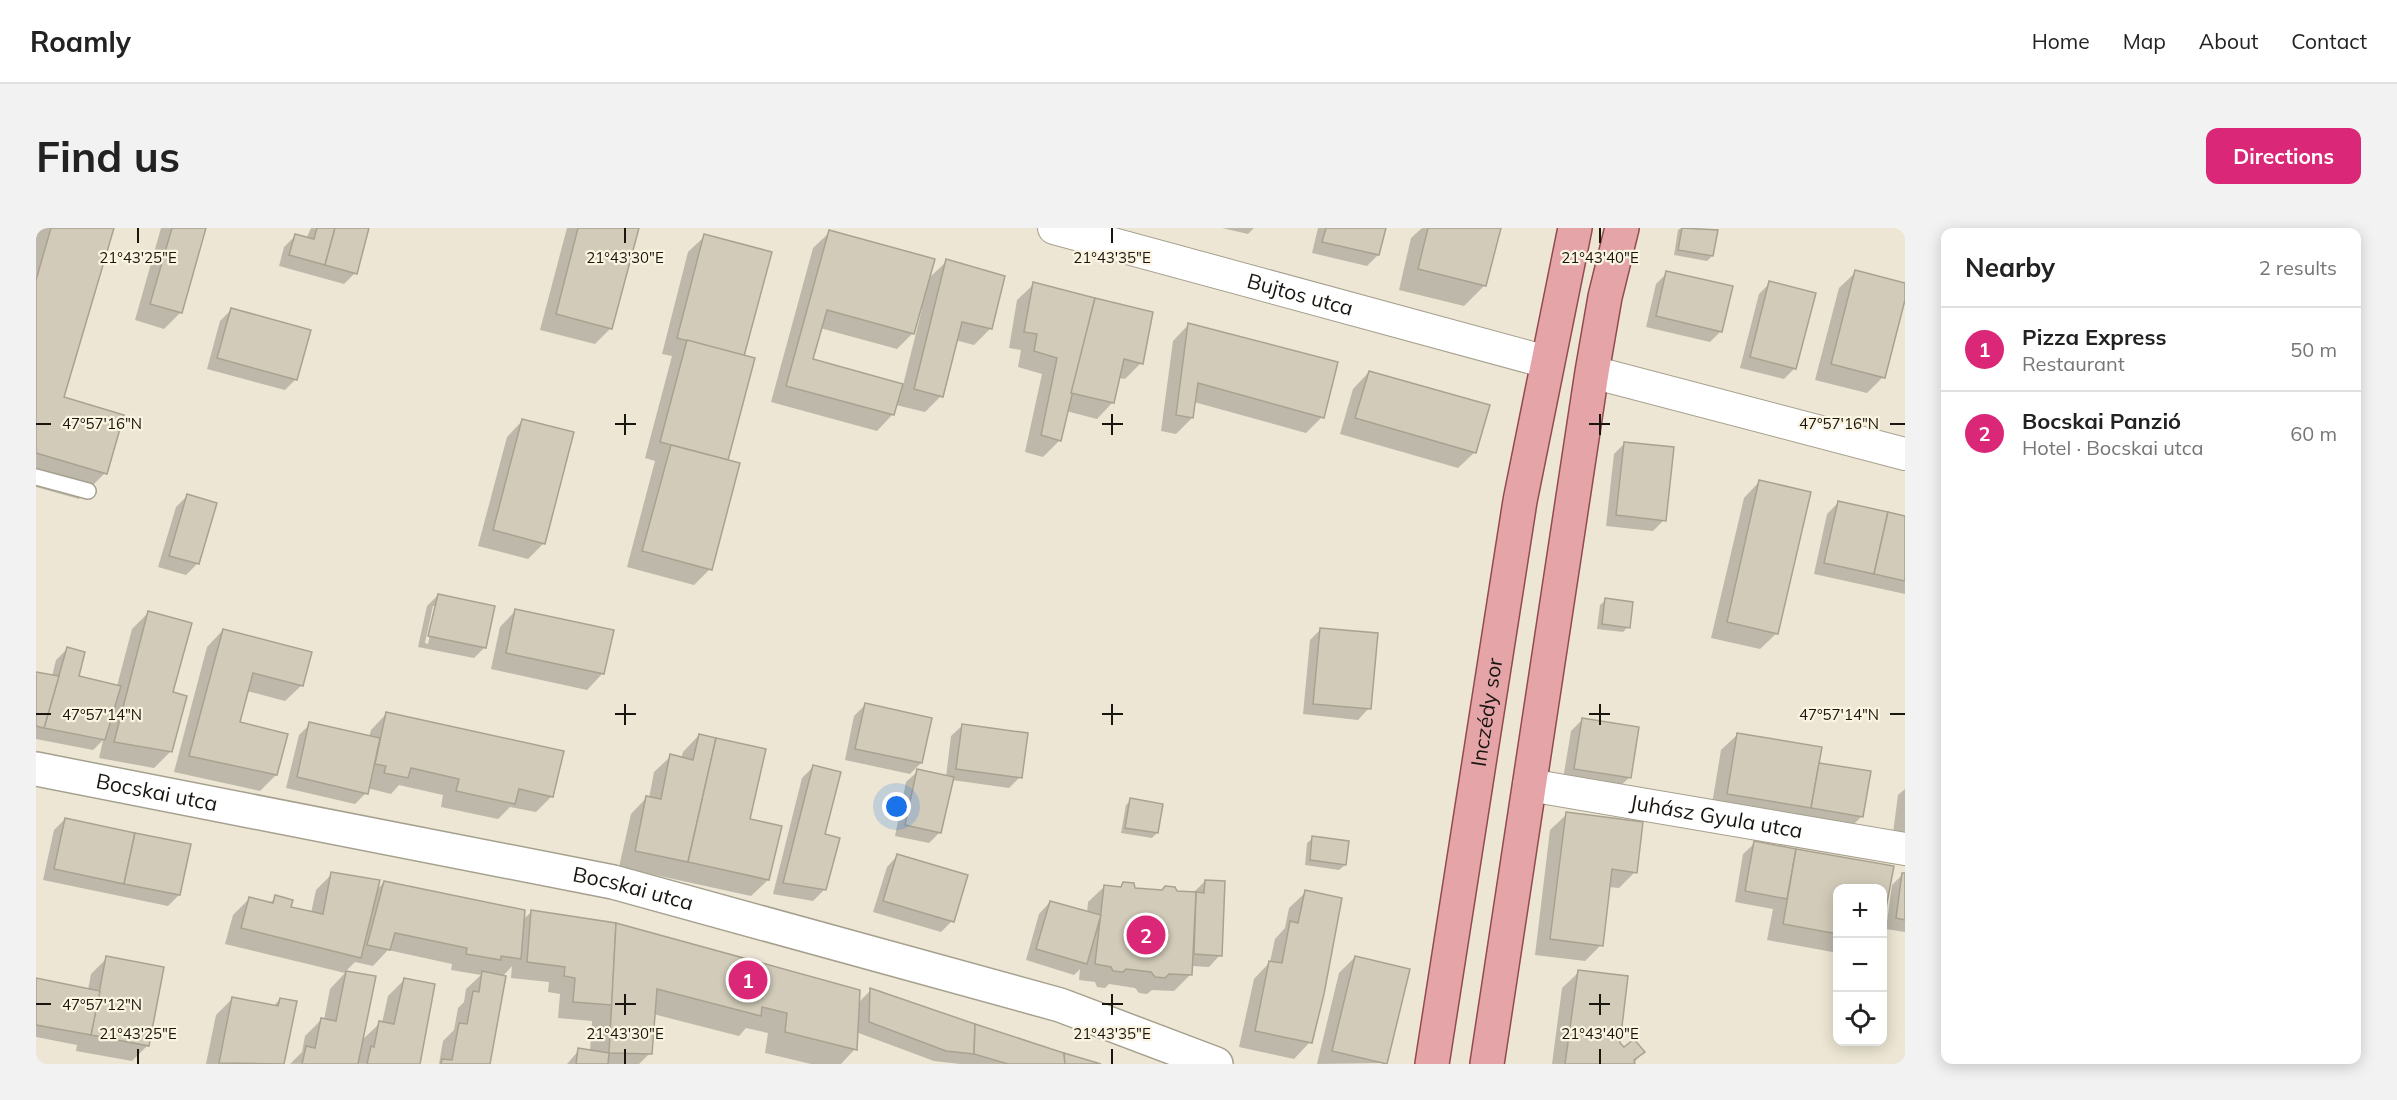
<!DOCTYPE html>
<html lang="en">
<head>
<meta charset="utf-8">
<style>
  body { margin:0; font-family:Mulish,sans-serif; background:#f2f2f2; color:#222 }
  .controls { position:absolute; right:18px; bottom:18px; display:grid; overflow:hidden; border-radius:12px; box-shadow:0 3px 15px #0003 }
  .controls button { width:54px; height:54px; display:grid; place-items:center; padding:0; border:0; border-bottom:2px solid #e0e0e0; background:#fff; color:#222; font:30px sans-serif }
  .you { position:absolute; left:861px; top:579px; width:21px; height:21px; margin:-15px; border:4px solid #fff; border-radius:50%; background:#1a73e8; box-shadow:0 0 0 9px #1a73e833 }
  .badge { display:grid; place-items:center; width:39px; height:39px; border-radius:50%; background:#db2777; color:#fff; font-size:20px; font-weight:700 }
  .pin { position:absolute; translate:-50% -50%; border:3px solid #fff; box-shadow:0 2px 6px #0006 }
  .list { margin:0; padding:0; list-style:none }
  h2 { display:flex; justify-content:space-between; align-items:center; height:78px; margin:0; padding:0 24px; font-size:26px }
  h2 small { font-size:20px; font-weight:400; color:#767676 }
  .list li { display:grid; grid-template-columns:39px 1fr auto; gap:18px; align-items:center; box-sizing:border-box; height:84px; padding:0 24px; border-top:2px solid #e0e0e0 }
  .list b { display:block; font-size:22px; white-space:nowrap }
  .list p { margin:0; font-size:20px; white-space:nowrap; color:#767676 }
  .list em { font-size:20px; font-style:normal; color:#767676 }
  .icon { flex:none; width:33px; height:33px; fill:none; stroke:currentColor; stroke-width:2; stroke-linecap:round; stroke-linejoin:round }
  .map { position:relative; flex:none; width:1869px; height:836px; overflow:hidden; border-radius:12px }
  header { display:flex; align-items:center; gap:36px; box-sizing:border-box; height:84px; padding:0 30px; background:#fff; border-bottom:2px solid #e0e0e0 }
  header strong { font-size:28px }
  nav { display:flex; gap:33px; margin-inline-start:auto; font-size:21px }
  .intro { display:flex; align-items:center; justify-content:space-between; box-sizing:border-box; height:144px; padding:0 36px }
  h1 { margin:0; font-size:42px }
  .button { padding:15px 27px; border-radius:12px; background:#db2777; color:#fff; font-size:21px; font-weight:700 }
  main { display:flex; gap:36px; padding:0 36px }
  aside { flex:1; background:#fff; border-radius:12px; box-shadow:0 3px 15px #0003 }
  .map>svg:first-child { display:block }
</style>
</head>
<body>
<header>
<strong>Roamly</strong>
<nav><a>Home</a><a>Map</a><a>About</a><a>Contact</a></nav>
</header>
<div class="intro"><h1>Find us</h1><a class="button">Directions</a></div>
<main>
<div class="map">
<svg width="1869" height="836" viewBox="0 0 1869 836">
  <rect width="100%" height="100%" fill="#ede6d4"/>
  <g fill="#0003" fill-rule="evenodd">
    <polygon points="0,0 76,0 26,170 69,245 43,271 0,259"/>
    <polygon points="125,0 169,0 145,84 128,101 99,92"/>
    <polygon points="275,0 331,0 319,45 308,56 243,38 248,19 259,8 270,11"/>
    <polygon points="531,0 601,0 575,100 559,116 504,102"/>
    <polygon points="1186,0 1218,0 1212,6"/>
    <polygon points="1282,0 1349,0 1342,27 1331,38 1276,25"/>
    <polygon points="1386,0 1463,0 1449,57 1428,78 1363,62 1375,10"/>
    <polygon points="1645,0 1681,3 1676,28 1671,33 1638,27 1642,2"/>
    <path d="M794,4L891,52L911,33L967,49L954,101L938,117L919,112L905,168L889,184L860,177L857,186L841,203L735,174L777,20ZM884,80L886,81L867,157L775,132L784,100L861,121L877,105Z"/>
    <polygon points="669,8 706,129 674,341 658,357 591,339 619,233 609,230 636,128 626,126 652,24"/>
    <polygon points="1820,44 1869,56 1869,66 1847,149 1831,165 1779,152 1803,60"/>
    <polygon points="1631,45 1685,103 1674,114 1610,99 1620,56"/>
    <polygon points="1734,55 1759,140 1748,151 1704,140 1723,66"/>
    <polygon points="998,56 1105,135 1089,151 1083,150 1077,174 1061,191 1030,183 1024,212 1007,229 989,224 1006,146 982,139 985,122 973,120 981,72"/>
    <polygon points="195,82 260,151 249,162 171,141 184,93"/>
    <polygon points="1153,96 1286,189 1270,205 1158,174 1156,190 1140,206 1125,203 1137,113"/>
    <polygon points="1333,144 1439,224 1422,240 1304,206 1317,161"/>
    <polygon points="487,192 508,315 492,331 442,318 471,209"/>
    <polygon points="1589,215 1628,292 1617,303 1570,298 1578,226"/>
    <polygon points="1724,253 1741,405 1724,421 1675,410 1708,270"/>
    <polygon points="151,268 179,276 161,336 150,347 122,339 140,279"/>
    <polygon points="1802,275 1869,290 1869,366 1778,346 1791,286"/>
    <path d="M402,367L449,419L438,430L382,419L391,378ZM397,378H400L392,416L389,415Z"/>
    <polygon points="1570,372 1592,399 1587,404 1561,401 1564,377"/>
    <polygon points="480,382 567,445 551,462 455,441 464,399"/>
    <polygon points="112,385 135,465 134,524 118,540 63,530 67,512 57,522 0,511 0,445 16,448 20,432 31,421 42,449 81,458 96,401"/>
    <polygon points="1285,401 1333,480 1322,492 1267,486 1274,412"/>
    <polygon points="187,402 266,457 249,473 211,463 203,495 240,547 224,563 138,544 171,419"/>
    <polygon points="829,477 885,535 874,546 809,532 818,488"/>
    <polygon points="351,485 516,568 500,584 474,579 462,591 405,579 407,567 363,557 355,566 331,560 330,565 319,576 250,560 263,507 274,496 333,509 335,502"/>
    <polygon points="1546,492 1594,549 1582,560 1527,551 1535,503"/>
    <polygon points="927,497 984,549 973,560 916,552 904,604 893,615 859,608 870,554 882,543 910,549 915,508"/>
    <polygon points="1702,506 1781,537 1826,588 1815,599 1675,582 1685,522"/>
    <polygon points="663,507 712,592 732,652 715,668 583,639 595,586 611,569 613,570 618,544 635,528 645,531 647,524"/>
    <polygon points="777,539 787,607 789,661 777,673 737,666 766,550"/>
    <polygon points="1869,561 1869,607 1857,605 1862,567"/>
    <polygon points="1095,572 1121,605 1116,610 1085,605 1090,577"/>
    <polygon points="1531,586 1599,644 1583,660 1573,659 1565,717 1549,733 1499,727 1514,602"/>
    <polygon points="29,591 143,667 132,678 7,652 18,602"/>
    <polygon points="1277,610 1309,637 1303,642 1269,637 1271,615"/>
    <polygon points="1719,615 1856,639 1846,660 1802,660 1802,725 1731,712 1737,681 1699,674 1707,626"/>
    <polygon points="862,627 916,693 905,704 837,684 851,639"/>
    <polygon points="296,646 340,663 348,654 487,692 495,684 822,775 835,762 1060,836 924,836 898,833 820,804 819,821 805,836 775,836 729,825 732,805 710,800 703,808 617,786 614,825 603,836 531,836 543,822 554,824 556,793 522,790 524,766 512,764 513,754 475,750 476,738 466,749 452,836 403,836 407,813 418,802 422,780 428,774 430,761 445,747 415,742 416,736 352,722 337,738 319,734 309,744 338,750 325,813 344,795 346,795 352,768 368,752 383,836 254,836 266,824 269,808 285,792 288,792 294,761 309,745 189,716 197,687 213,671 233,676 240,669 254,680 275,685 280,662"/>
    <polygon points="1867,646 1869,646 1869,704 1850,701 1856,657"/>
    <polygon points="1169,653 1184,727 1173,739 1155,738 1154,747 1138,763 1116,762 1111,766 1103,765 1099,760 1073,756 1069,760 1061,759 1059,754 1043,752 1044,741 1038,747 990,732 1003,686 1014,674 1051,685 1052,674 1069,658 1083,660 1087,656 1098,661 1158,664"/>
    <polygon points="1270,664 1274,814 1258,831 1203,819 1218,751 1234,734 1239,711 1249,700 1253,680"/>
    <polygon points="1319,729 1350,835 1281,836 1303,745"/>
    <polygon points="71,730 112,817 96,833 40,823 41,817 0,809 0,752 52,762 55,746"/>
    <polygon points="1543,744 1582,816 1587,821 1607,824 1597,836 1516,836 1526,760"/>
    <polygon points="196,771 237,779 244,771 259,774 247,836 170,836 180,787"/>
  </g>
  <g fill="#d2cbb9" stroke="#a9a291" stroke-width="1.5">
    <polygon points="15,0 78,0 28,169 88,187 71,246 0,225 0,52"/>
    <polygon points="136,0 170,0 146,85 114,76"/>
    <polygon points="281,0 299,0 289,37 253,27 259,6 278,11"/>
    <polygon points="299,0 333,0 321,46 289,37"/>
    <polygon points="542,0 603,0 576,101 520,86"/>
    <polygon points="1290,0 1350,0 1343,27 1286,14"/>
    <polygon points="1392,0 1465,0 1450,58 1382,41"/>
    <polygon points="1646,0 1682,2 1677,28 1642,22"/>
    <polygon points="793,2 899,31 878,106 791,82 777,131 867,156 858,187 750,158"/>
    <polygon points="668,6 736,24 708,128 641,110"/>
    <polygon points="910,31 969,48 956,101 926,94 907,169 878,161"/>
    <polygon points="1819,42 1869,55 1869,72 1849,150 1795,136"/>
    <polygon points="1630,43 1697,58 1686,104 1620,88"/>
    <polygon points="1733,53 1780,65 1760,141 1714,129"/>
    <polygon points="997,54 1059,70 1025,213 1005,207 1021,130 998,123 1001,106 988,104"/>
    <polygon points="1059,70 1117,84 1107,136 1088,131 1078,175 1035,165"/>
    <polygon points="195,80 275,102 261,152 181,130"/>
    <polygon points="1152,95 1302,134 1288,190 1162,155 1157,190 1140,187"/>
    <polygon points="651,112 719,130 692,232 624,214"/>
    <polygon points="1333,143 1454,177 1440,225 1319,190"/>
    <polygon points="486,191 538,204 509,316 457,302"/>
    <polygon points="1588,214 1638,219 1630,293 1580,287"/>
    <polygon points="635,217 704,235 676,342 606,323"/>
    <polygon points="1723,252 1775,264 1742,406 1691,394"/>
    <polygon points="151,266 181,275 163,336 133,328"/>
    <polygon points="1802,273 1852,284 1838,346 1788,335"/>
    <polygon points="1852,284 1869,288 1869,353 1838,346"/>
    <polygon points="402,366 459,378 450,420 392,408"/>
    <polygon points="1569,370 1597,374 1594,400 1566,396"/>
    <polygon points="479,381 578,402 568,446 470,425"/>
    <polygon points="112,383 156,395 137,464 151,468 136,524 78,514"/>
    <polygon points="1284,400 1342,405 1335,481 1277,476"/>
    <polygon points="187,401 276,424 267,458 217,445 204,494 252,506 241,547 153,528"/>
    <polygon points="31,419 49,424 43,448 85,458 69,512 8,500"/>
    <polygon points="0,444 23,448 8,500 0,498"/>
    <polygon points="829,475 896,490 886,535 819,521"/>
    <polygon points="350,484 528,523 517,569 483,561 479,576 420,563 423,551 375,540 372,550 348,545 350,538 339,536"/>
    <polygon points="1546,490 1603,499 1595,550 1538,541"/>
    <polygon points="273,494 344,510 332,566 261,549"/>
    <polygon points="926,496 992,505 986,550 920,541"/>
    <polygon points="1701,505 1786,519 1775,580 1691,566"/>
    <polygon points="663,506 680,510 652,634 599,623 610,568 625,571 634,526 657,532"/>
    <polygon points="680,510 730,521 714,591 746,598 733,652 652,634"/>
    <polygon points="1783,535 1835,543 1827,589 1775,580"/>
    <polygon points="777,537 805,544 789,606 804,610 790,662 747,655"/>
    <polygon points="881,541 918,549 905,605 869,597"/>
    <polygon points="1094,570 1127,576 1122,605 1089,600"/>
    <polygon points="1530,584 1607,594 1601,645 1576,641 1567,718 1514,711"/>
    <polygon points="29,590 99,605 88,656 18,641"/>
    <polygon points="99,605 155,616 144,667 88,656"/>
    <polygon points="1276,608 1313,613 1310,637 1274,632"/>
    <polygon points="1718,613 1760,621 1751,671 1709,663"/>
    <polygon points="1760,621 1858,638 1846,701 1846,660 1802,660 1802,706 1747,696"/>
    <polygon points="861,626 932,647 918,694 847,673"/>
    <polygon points="295,644 344,652 325,730 205,700 213,669 237,675 239,667 257,672 255,679 287,686"/>
    <polygon points="1866,645 1869,645 1869,692 1860,690"/>
    <polygon points="1169,652 1189,653 1186,728 1158,726 1160,664 1168,665"/>
    <polygon points="348,653 489,682 485,731 465,728 465,732 430,726 431,720 359,705 354,722 331,717"/>
    <polygon points="1087,654 1098,655 1099,660 1126,662 1129,658 1139,659 1141,663 1160,664 1156,747 1133,746 1129,750 1119,749 1115,744 1090,741 1087,744 1077,743 1075,739 1059,736 1068,657 1085,659"/>
    <polygon points="1269,662 1306,670 1288,766 1276,815 1219,803 1233,733 1246,735 1254,693 1262,695"/>
    <polygon points="1014,673 1065,687 1051,736 1000,721"/>
    <polygon points="495,682 580,695 576,777 537,774 539,750 528,748 529,739 491,734"/>
    <polygon points="580,695 824,762 821,822 749,804 751,785 726,779 725,788 621,761 616,826 573,825"/>
    <polygon points="70,728 128,739 113,818 55,807"/>
    <polygon points="1319,728 1374,741 1351,836 1296,823"/>
    <polygon points="1542,742 1592,748 1584,815 1588,819 1598,811 1609,824 1598,832 1599,836 1529,836"/>
    <polygon points="310,743 340,748 322,836 266,836 270,818 279,820 285,790 300,793"/>
    <polygon points="446,743 470,748 454,836 405,836 406,831 416,832 423,795 431,796 437,763 443,764"/>
    <polygon points="0,750 64,763 55,807 0,797"/>
    <polygon points="368,750 399,756 384,836 331,836 335,818 338,819 343,793 358,796"/>
    <polygon points="834,760 939,796 938,826 910,823 833,794"/>
    <polygon points="196,769 242,778 244,770 261,773 248,836 183,835"/>
    <polygon points="939,796 1028,825 1029,836 972,836 938,826"/>
    <polygon points="542,820 573,825 572,836 540,836"/>
    <polygon points="1028,825 1065,836 1029,836"/>
  </g>
  <g fill="none" stroke-linecap="round" stroke-linejoin="round">
    <g stroke="#a6a08e" stroke-width="18">
      <polyline id="service" points="0,249 52,263"/>
    </g>
    <g stroke="#a6a08e" stroke-width="34">
      <g id="minor">
        <path id="s1" d="M1018,0L1511,134"/>
        <polyline points="1556,144 1869,226"/>
        <path id="s2" d="M1493,557L1869,621"/>
      </g>
    </g>
    <g stroke="#a6a08e" stroke-width="36">
      <g id="tertiary">
        <path id="s3" d="M0,541L577,654L1024,777L1180,836"/>
      </g>
    </g>
    <g stroke="#924b4d" stroke-width="36">
      <g id="primary">
        <path id="s4" d="M1396,836L1484,273L1539,0"/>
        <polyline points="1451,836 1556,144 1569,69 1586,0"/>
      </g>
    </g>
    <use href="#service" stroke="#fff" stroke-width="15"/>
    <use href="#minor" stroke="#fff" stroke-width="32"/>
    <use href="#tertiary" stroke="#fff" stroke-width="33"/>
    <use href="#primary" stroke="#e5a4a8" stroke-width="33"/>
  </g>
  <path fill="none" stroke="#191610" stroke-width="2" d="M102,0V15M589,0V15M1076,0V15M1564,0V15M589,186V207M1076,186V207M1564,186V207M0,196H15M579,196H600M1066,196H1087M1553,196H1574M1854,196H1869M589,476V497M1076,476V497M1564,476V497M0,486H15M579,486H600M1066,486H1087M1553,486H1574M1854,486H1869M589,766V787M1076,766V787M1564,766V787M0,776H15M579,776H600M1066,776H1087M1553,776H1574M102,821V836M589,821V836M1076,821V836M1564,821V836"/>
  <g text-anchor="middle" stroke-width="4.5" stroke-linejoin="round" paint-order="stroke">
    <g font-size="21" fill="#191610" stroke="#faf4e1">
      <text dy="7" stroke="none"><textPath href="#s1" startOffset="255">Bujtos utca</textPath></text>
      <text dy="7" stroke="none"><textPath href="#s4" startOffset="356">Inczédy sor</textPath></text>
      <text dy="7" stroke="none"><textPath href="#s3" startOffset="123">Bocskai utca</textPath></text>
      <text dy="7" stroke="none"><textPath href="#s2" startOffset="190">Juhász Gyula utca</textPath></text>
      <text dy="7" stroke="none"><textPath href="#s3" startOffset="609">Bocskai utca</textPath></text>
    </g>
  </g>
  <g font-size="15" text-anchor="middle" fill="#191610" stroke="#faf4e1" stroke-width="4.5" stroke-linejoin="round" paint-order="stroke">
    <text x="102" y="35">21°43'25"E</text>
    <text x="589" y="35">21°43'30"E</text>
    <text x="1076" y="35">21°43'35"E</text>
    <text x="1564" y="35">21°43'40"E</text>
    <text x="66" y="201">47°57'16"N</text>
    <text x="1803" y="201">47°57'16"N</text>
    <text x="66" y="492">47°57'14"N</text>
    <text x="1803" y="492">47°57'14"N</text>
    <text x="66" y="782">47°57'12"N</text>
    <text x="102" y="811">21°43'25"E</text>
    <text x="589" y="811">21°43'30"E</text>
    <text x="1076" y="811">21°43'35"E</text>
    <text x="1564" y="811">21°43'40"E</text>
  </g>
</svg>
<div class="controls">
<button>+</button>
<button>−</button>
<button><svg class="icon" aria-label="locate" viewBox="0 0 24 24"><circle cx="12" cy="12" r="6"/><path d="M12 2v4M12 18v4M2 12h4M18 12h4"/></svg></button>
</div>
<div class="you"></div>
<div class="pin badge" style="left:712px;top:752px">1</div>
<div class="pin badge" style="left:1110px;top:707px">2</div>
</div>
<aside>
<h2>Nearby<small>2 results</small></h2>
<ul class="list">
<li><span class="badge">1</span><div><b>Pizza Express</b><p>Restaurant</p></div><em>50 m</em></li>
<li><span class="badge">2</span><div><b>Bocskai Panzió</b><p>Hotel · Bocskai utca</p></div><em>60 m</em></li>
</ul>
</aside>
</main>
</body>
</html>
